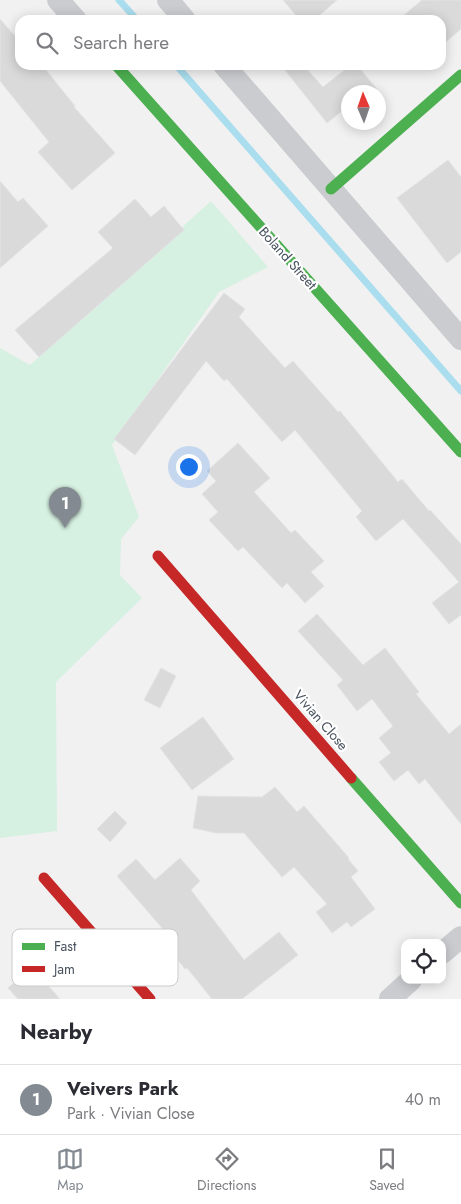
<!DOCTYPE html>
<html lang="en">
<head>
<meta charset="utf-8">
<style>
  body { margin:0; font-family:Jost,sans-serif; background:#f2f2f3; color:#2b2b33 }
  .controls { position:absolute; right:15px; bottom:15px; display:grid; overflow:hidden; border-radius:10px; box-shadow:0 2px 12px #0003 }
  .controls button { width:45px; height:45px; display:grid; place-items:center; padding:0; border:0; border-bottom:1px solid #e1e1e2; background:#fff; color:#2b2b33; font:25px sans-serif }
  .compass { position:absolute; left:341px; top:85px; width:45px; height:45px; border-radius:50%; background:#fff; box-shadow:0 2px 12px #0003; rotate:358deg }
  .you { position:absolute; left:188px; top:466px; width:18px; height:18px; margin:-12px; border:4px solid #fff; border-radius:50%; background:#1a73e8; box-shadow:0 0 0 8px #1a73e833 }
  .badge { display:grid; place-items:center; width:32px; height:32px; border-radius:50%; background:#838a91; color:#fff; font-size:16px; font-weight:700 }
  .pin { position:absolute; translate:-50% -41px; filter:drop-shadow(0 1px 2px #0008) }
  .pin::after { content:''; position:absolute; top:26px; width:18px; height:15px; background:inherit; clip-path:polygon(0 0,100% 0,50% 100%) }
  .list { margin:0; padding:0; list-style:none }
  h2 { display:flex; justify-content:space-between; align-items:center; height:65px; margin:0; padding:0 20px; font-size:21px }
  h2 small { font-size:16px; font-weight:400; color:#7c7c81 }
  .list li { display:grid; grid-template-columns:32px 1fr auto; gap:15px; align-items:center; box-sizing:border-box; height:70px; padding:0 20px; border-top:1px solid #e1e1e2 }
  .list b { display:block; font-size:19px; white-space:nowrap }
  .list p { margin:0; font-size:16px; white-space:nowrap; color:#7c7c81 }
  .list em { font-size:16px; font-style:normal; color:#7c7c81 }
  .icon { flex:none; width:28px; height:28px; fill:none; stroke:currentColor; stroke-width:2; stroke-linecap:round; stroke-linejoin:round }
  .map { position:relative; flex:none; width:461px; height:999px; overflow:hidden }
  .search { position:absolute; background:#fff; box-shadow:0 2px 12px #0003; left:15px; right:15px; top:15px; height:55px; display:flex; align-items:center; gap:12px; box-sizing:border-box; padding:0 18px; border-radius:15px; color:#7c7c81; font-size:19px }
  .sheet { height:135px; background:#fff }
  nav { display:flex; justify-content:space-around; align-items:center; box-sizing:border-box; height:70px; border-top:1px solid #e1e1e2; background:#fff; font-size:14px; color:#7c7c81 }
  nav a { display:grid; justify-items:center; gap:2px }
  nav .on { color:#838a91 }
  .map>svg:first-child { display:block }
</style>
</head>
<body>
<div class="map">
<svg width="461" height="999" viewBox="0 0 461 999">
  <rect width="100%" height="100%" fill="#f1f1f1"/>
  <polygon fill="#d6f0e1" points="211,201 268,267 219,292 112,445 139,517 121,539 120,575 142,598 56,682 57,831 0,838 0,348 30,365"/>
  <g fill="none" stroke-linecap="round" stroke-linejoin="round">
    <g stroke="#ade" stroke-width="7">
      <polyline points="119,0 137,20"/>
      <polyline points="176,65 461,391"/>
    </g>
  </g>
  <g fill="#dadadb" stroke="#e2e3e4">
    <polygon points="283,0 337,0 314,20 300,20"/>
    <polygon points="422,0 461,0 461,29 441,46 441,20 398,20"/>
    <polygon points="0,19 20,42 20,65 42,65 75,106 74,107 115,153 72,190 38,152 49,142 0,81"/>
    <polygon points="281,65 303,65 323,87 351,65 357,65 379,92 348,92 348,106 327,123"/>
    <polygon points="448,160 461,177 461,252 447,263 397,198"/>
    <polygon points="0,181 18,202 23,198 48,226 0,268"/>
    <polygon points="135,199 151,217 164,206 184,230 39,357 15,330 113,248 98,232"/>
    <polygon points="224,293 245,309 239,317 285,368 293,361 338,412 340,411 398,482 402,479 429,511 430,510 461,544 461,615 449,624 432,603 459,582 403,519 376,541 356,517 362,511 295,430 282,442 227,379 224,381 206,361 135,455 114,439"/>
    <polygon points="238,443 270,478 254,492 291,533 295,530 324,561 311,572 324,586 305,603 287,583 282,588 243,547 238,551 209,520 218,512 202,494 216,481 207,471"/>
    <polygon points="317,614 363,665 385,648 419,692 416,694 449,734 461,724 461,824 425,779 419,784 408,770 394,781 379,762 391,753 379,738 393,726 372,699 357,711 337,685 343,680 298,631"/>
    <polygon points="161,668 176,676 160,708 144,700"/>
    <polygon points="203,717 234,759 192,790 160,748"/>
    <polygon points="275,787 297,812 304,806 349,858 348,859 358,871 351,877 375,909 351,927 347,922 332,933 316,912 327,904 294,867 282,877 244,833 216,833 193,828 198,796 262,797"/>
    <polygon points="115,811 127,823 110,842 97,829"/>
    <polygon points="180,858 200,881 191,890 244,960 279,932 298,955 242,999 212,999 187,968 185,969 163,941 169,936 117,876 136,859 155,880"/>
    <polygon points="32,967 60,999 18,999 8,988"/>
  </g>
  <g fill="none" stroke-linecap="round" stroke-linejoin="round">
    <g stroke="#cbcccf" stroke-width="22">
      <polyline points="58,0 76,20"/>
      <polyline points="168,0 185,20"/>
      <polyline points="224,65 461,339"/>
      <polyline points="442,953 461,937"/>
      <polyline points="390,999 411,980"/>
    </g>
    <g stroke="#4caf50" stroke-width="11">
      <polyline points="116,65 461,452"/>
      <polyline points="331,189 461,75"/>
      <polyline points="351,778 461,903"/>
    </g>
    <g stroke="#c62828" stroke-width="11">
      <polyline points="158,556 351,778"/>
      <polyline points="44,878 150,999"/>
    </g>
  </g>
  <g text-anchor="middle" stroke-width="4.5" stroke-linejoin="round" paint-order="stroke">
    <g font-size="14" fill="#48525e" stroke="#fff">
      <text transform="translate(288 258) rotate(48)" y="5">Boland Street</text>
      <text transform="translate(321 720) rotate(49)" y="5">Vivian Close</text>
    </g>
  </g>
  <rect x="12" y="929" width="166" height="57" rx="8" fill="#fff" stroke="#c8cbcf" stroke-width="1"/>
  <rect x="22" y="943" width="23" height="7" fill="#4caf50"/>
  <rect x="22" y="966" width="23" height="6" fill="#c62828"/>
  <g font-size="14" fill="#48525e">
    <text x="54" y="951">Fast</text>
    <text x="54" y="974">Jam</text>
  </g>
</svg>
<div class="controls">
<button><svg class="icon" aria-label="locate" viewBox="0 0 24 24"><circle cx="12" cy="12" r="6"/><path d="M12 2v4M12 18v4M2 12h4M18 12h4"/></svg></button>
</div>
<svg class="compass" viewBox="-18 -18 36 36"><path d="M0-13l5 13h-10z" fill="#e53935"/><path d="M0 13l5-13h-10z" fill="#7c7c81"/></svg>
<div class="you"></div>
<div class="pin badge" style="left:65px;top:528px">1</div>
<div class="search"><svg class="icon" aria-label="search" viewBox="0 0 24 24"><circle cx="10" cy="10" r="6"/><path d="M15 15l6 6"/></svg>Search here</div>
</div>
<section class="sheet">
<h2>Nearby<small></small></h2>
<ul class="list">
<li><span class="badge">1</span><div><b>Veivers Park</b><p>Park · Vivian Close</p></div><em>40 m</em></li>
</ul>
</section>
<nav>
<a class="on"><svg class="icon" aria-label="map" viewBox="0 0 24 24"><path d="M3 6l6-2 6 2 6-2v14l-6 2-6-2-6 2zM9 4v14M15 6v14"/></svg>Map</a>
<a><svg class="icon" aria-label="directions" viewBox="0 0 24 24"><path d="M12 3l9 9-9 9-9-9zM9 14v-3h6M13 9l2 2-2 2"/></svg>Directions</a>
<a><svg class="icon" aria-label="saved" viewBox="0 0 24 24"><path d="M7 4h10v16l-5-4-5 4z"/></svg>Saved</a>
</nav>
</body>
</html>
